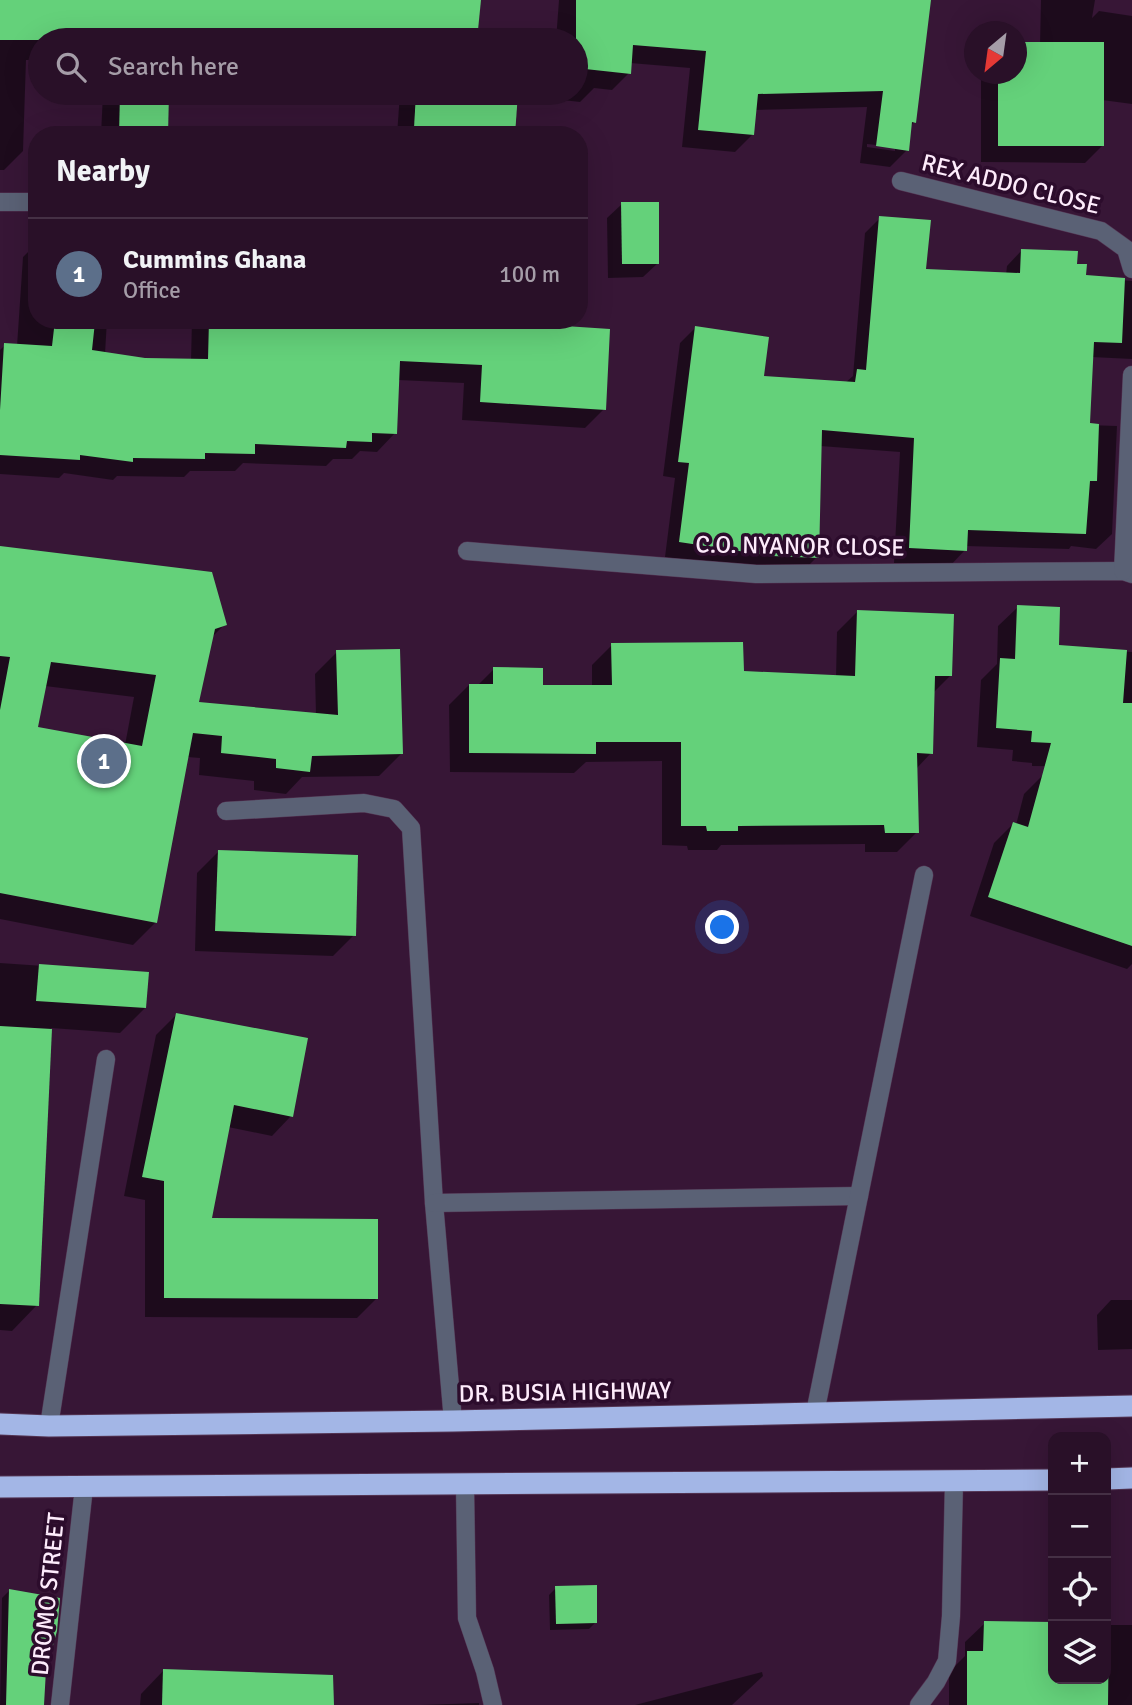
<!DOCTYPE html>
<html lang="en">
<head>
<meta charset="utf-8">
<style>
  body { margin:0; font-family:Signika,sans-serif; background:#351e34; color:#f1f3f6 }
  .controls { position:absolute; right:21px; bottom:21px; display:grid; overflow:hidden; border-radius:14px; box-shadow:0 7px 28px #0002 }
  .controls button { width:63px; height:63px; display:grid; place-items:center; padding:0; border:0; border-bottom:2px solid #453045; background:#291028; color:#f1f3f6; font:35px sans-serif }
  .compass { position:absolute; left:964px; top:21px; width:63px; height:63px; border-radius:50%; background:#291028; box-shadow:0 7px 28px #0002; rotate:209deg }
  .you { position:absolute; left:723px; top:928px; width:24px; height:24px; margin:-18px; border:5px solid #fff; border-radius:50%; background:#1a73e8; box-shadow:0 0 0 10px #1a73e833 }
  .badge { display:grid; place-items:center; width:46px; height:46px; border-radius:50%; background:#d93025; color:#fff; font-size:23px; font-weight:700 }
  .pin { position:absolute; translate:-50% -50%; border:4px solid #fff; box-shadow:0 2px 7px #0006 }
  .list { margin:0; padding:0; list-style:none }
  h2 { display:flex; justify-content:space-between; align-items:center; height:91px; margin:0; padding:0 28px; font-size:30px }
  h2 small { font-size:23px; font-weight:400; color:#a59da8 }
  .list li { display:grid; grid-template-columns:46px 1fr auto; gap:21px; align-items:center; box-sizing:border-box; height:112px; padding:0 28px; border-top:2px solid #453045 }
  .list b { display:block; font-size:26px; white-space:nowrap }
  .list p { margin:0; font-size:23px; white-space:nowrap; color:#a59da8 }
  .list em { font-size:23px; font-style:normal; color:#a59da8 }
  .icon { flex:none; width:38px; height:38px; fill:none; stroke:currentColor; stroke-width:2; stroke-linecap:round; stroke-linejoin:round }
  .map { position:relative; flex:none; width:1132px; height:1705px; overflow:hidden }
  .search { position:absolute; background:#291028; box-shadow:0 7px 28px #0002; left:28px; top:28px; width:560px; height:77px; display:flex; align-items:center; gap:18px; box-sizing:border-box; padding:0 24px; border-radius:38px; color:#a59da8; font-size:26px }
  .panel { position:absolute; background:#291028; box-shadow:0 7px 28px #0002; left:28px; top:126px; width:560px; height:203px; border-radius:28px }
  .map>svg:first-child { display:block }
</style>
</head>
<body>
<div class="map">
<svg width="1132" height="1705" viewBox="0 0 1132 1705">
  <rect width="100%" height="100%" fill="#371636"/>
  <g fill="#0007" fill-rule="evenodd">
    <polygon points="0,0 359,0 359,40 40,40 40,60 26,60 23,151 4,170 0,170"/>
    <path d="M559,0H930L914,122L910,127L907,150L890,167L860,163L867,107L755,110L752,135L735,152L682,147L690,68L630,63L629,73L612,90L594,88L580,102L546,98L547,93H576V40H556ZM867,144L895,147V151L867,147Z"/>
    <polygon points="1041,0 1095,0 1092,18 1099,11 1132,16 1132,104 1102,100 1102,146 1085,163 981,162 981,74 1016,74 1016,44 1040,44"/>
    <polygon points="103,93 168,93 166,135 101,135"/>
    <polygon points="400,93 517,93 514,134 397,135"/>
    <polygon points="622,204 658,263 643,277 608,278 607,218"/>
    <polygon points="880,218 925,271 1006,275 1007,266 1022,250 1076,265 1085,277 1132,281 1132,359 1091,357 1088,425 1117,426 1112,534 1096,549 1071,546 1069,549 965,546 965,550 950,566 894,563 900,452 820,446 817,557 801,573 755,571 665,557 675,478 663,476 680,343 695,328 762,377 845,383 853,376 865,233"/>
    <polygon points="37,243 37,320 107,320 105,354 144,360 191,360 192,320 473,320 604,409 585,428 462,420 464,383 398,380 395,433 377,452 360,451 352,459 333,459 326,466 243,463 235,471 190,471 184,477 117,476 113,480 64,473 59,478 0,474 0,350 5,345 17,346 23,257"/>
    <path d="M0,548L225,624L211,638L197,703L316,715L315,674L337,652L401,754L379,776L302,777L286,794L254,790V781L199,775L200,758L187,757L156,922L133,945L0,919ZM45,686L134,697L125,745L36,728Z"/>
    <polygon points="1018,607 1057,647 1132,652 1132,646 1132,767 1032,766 1032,763 1012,761 1013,750 977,747 981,680 997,664 998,626"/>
    <polygon points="857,612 950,676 933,693 931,753 916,769 917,832 897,852 865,852 865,844 721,845 717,850 688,850 687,846 662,845 662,761 586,762 574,773 450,772 449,705 469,685 477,686 494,669 542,687 592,687 592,665 612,645 742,673 836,677 837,632"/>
    <polygon points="1043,775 1132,799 1132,964 1127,969 970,916 994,843 1013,824 1016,825 1024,794"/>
    <polygon points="218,852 354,935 333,956 195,951 197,873"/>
    <polygon points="0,963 147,973 145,1008 120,1033 51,1028 37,1305 12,1331 0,1330"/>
    <polygon points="176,1015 291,1116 272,1136 228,1127 210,1220 377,1298 357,1318 145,1317 145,1200 124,1196 156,1035"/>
    <polygon points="1111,1300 1132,1300 1132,1349 1098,1350 1097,1315"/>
    <polygon points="556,1588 596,1622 589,1629 550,1630 549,1595"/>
    <polygon points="9,1591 45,1669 42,1705 0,1705 2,1598"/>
    <polygon points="985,1623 1053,1624 1053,1679 1106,1679 1106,1625 1132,1625 1132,1705 949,1705 949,1672 965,1656 965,1642"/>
    <polygon points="164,1670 332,1705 140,1705 141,1694"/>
    <polygon points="762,1672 763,1676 732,1705 635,1705"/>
    <polygon points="479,1703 479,1705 421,1705"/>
  </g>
  <g fill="#64d17a" fill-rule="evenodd">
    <polygon points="0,0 481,0 477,40 0,40"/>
    <polygon points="576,0 931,0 916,123 912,122 909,151 876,146 883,91 758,94 754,135 698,130 706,51 633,45 631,74 576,68"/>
    <polygon points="1017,42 1104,42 1104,146 998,146 998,74 1017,74"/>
    <polygon points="120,93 169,93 168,135 119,135"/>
    <polygon points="416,93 518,93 515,135 414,128"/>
    <polygon points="621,202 659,202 659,264 622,264"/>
    <polygon points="879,216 931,220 926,269 1020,273 1021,249 1078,251 1077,264 1087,264 1086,275 1125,278 1122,343 1094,342 1090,423 1099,424 1097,481 1090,481 1086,534 968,530 967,551 909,548 914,438 822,430 819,558 772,556 679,542 689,463 678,462 695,326 769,337 764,376 855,382 857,369 866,370"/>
    <polygon points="55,320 95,322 92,350 145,358 208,359 209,320 472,320 610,329 606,410 480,402 482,365 400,361 397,434 372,433 372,442 347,441 346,448 255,444 255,454 205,453 205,459 133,458 133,462 80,455 80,460 0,455 0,410 4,343 52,346"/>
    <path d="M0,546L212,572L227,625L215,629L199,702L338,715L336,650L400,649L403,754L312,756L310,772L276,768V759L221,753L222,736L193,733L157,923L0,893V710L10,657L0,656ZM51,662L156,675L142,746L38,727Z"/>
    <polygon points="1017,605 1060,607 1059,645 1127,650 1123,703 1132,703 1132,946 988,897 1013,822 1028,827 1051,743 1031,742 1032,731 996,728 1000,658 1015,659"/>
    <polygon points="857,610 954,614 952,676 935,676 933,754 917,753 919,833 885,833 884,825 738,826 738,831 707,831 706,826 681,826 681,742 596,742 596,754 469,753 469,684 493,684 493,667 543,668 543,685 612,685 611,643 743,642 744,671 855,676"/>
    <polygon points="218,850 358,855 356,936 215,931"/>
    <polygon points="39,964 149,972 146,1008 36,1001"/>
    <polygon points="176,1013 308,1038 293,1117 234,1105 212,1218 378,1219 378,1299 164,1298 164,1181 142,1177"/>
    <polygon points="0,1026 52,1029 39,1306 0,1304"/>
    <polygon points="597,1585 597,1623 556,1624 555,1586"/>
    <polygon points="9,1589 60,1598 57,1631 46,1670 44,1705 6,1705"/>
    <polygon points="984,1621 1053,1622 1053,1679 1106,1679 1106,1623 1109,1623 1108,1705 967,1705 967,1651 983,1651"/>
    <polygon points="163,1669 333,1675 334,1705 162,1705"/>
  </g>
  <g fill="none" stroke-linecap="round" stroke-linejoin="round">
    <g stroke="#533452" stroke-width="19">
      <g id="minor">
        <polyline points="901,181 1101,231 1126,249 1132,269"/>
        <polyline points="0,202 37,202"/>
        <polyline points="467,551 756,574 1123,571 1132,574"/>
        <polyline points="1123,571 1132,375"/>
        <polyline points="226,811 364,803 394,809 411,828 434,1203 453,1421"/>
        <polyline points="434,1203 859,1196"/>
        <polyline points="815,1413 924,875"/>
        <polyline points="49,1426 106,1059"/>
        <polyline points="465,1485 467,1618 485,1671 493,1705"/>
        <polyline points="60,1705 84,1487"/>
        <polyline points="919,1705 936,1682 947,1661 951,1616 954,1482"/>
      </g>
    </g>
    <g stroke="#533452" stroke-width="23">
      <g id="highway">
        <polyline points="0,1424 49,1426 453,1421 1132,1406"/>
        <polyline points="1106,1479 1132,1478"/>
        <polyline points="0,1487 1053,1480"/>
      </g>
    </g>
    <use href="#minor" stroke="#5a6175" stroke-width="18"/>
    <use href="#highway" stroke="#a3b6e6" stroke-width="21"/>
  </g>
  <g text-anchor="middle" stroke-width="7" stroke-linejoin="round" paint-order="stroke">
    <g font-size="24" fill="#fdebfb" stroke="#2c0c2c">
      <text transform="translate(1011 184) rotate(14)" y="8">REX ADDO CLOSE</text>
      <text transform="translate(800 546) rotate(1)" y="8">C.O. NYANOR CLOSE</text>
      <text transform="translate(565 1392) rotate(-1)" y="8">DR. BUSIA HIGHWAY</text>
      <text transform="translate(48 1594) rotate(-84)" y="8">DROMO STREET</text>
    </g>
  </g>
</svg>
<div class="controls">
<button>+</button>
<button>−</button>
<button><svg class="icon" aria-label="locate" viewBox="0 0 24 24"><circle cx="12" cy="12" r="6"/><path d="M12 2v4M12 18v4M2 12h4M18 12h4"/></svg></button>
<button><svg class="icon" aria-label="layers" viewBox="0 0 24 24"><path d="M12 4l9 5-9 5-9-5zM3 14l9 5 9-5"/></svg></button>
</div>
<svg class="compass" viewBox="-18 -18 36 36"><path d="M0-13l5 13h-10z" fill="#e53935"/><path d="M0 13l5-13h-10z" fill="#a59da8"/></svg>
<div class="you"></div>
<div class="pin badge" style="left:104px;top:761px;background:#5c6f8a">1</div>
<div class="search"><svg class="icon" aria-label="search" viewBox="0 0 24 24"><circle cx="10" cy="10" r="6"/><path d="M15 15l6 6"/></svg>Search here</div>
<section class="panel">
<h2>Nearby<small></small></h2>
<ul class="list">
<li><span class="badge" style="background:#5c6f8a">1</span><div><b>Cummins Ghana</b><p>Office</p></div><em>100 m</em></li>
</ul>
</section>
</div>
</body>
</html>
